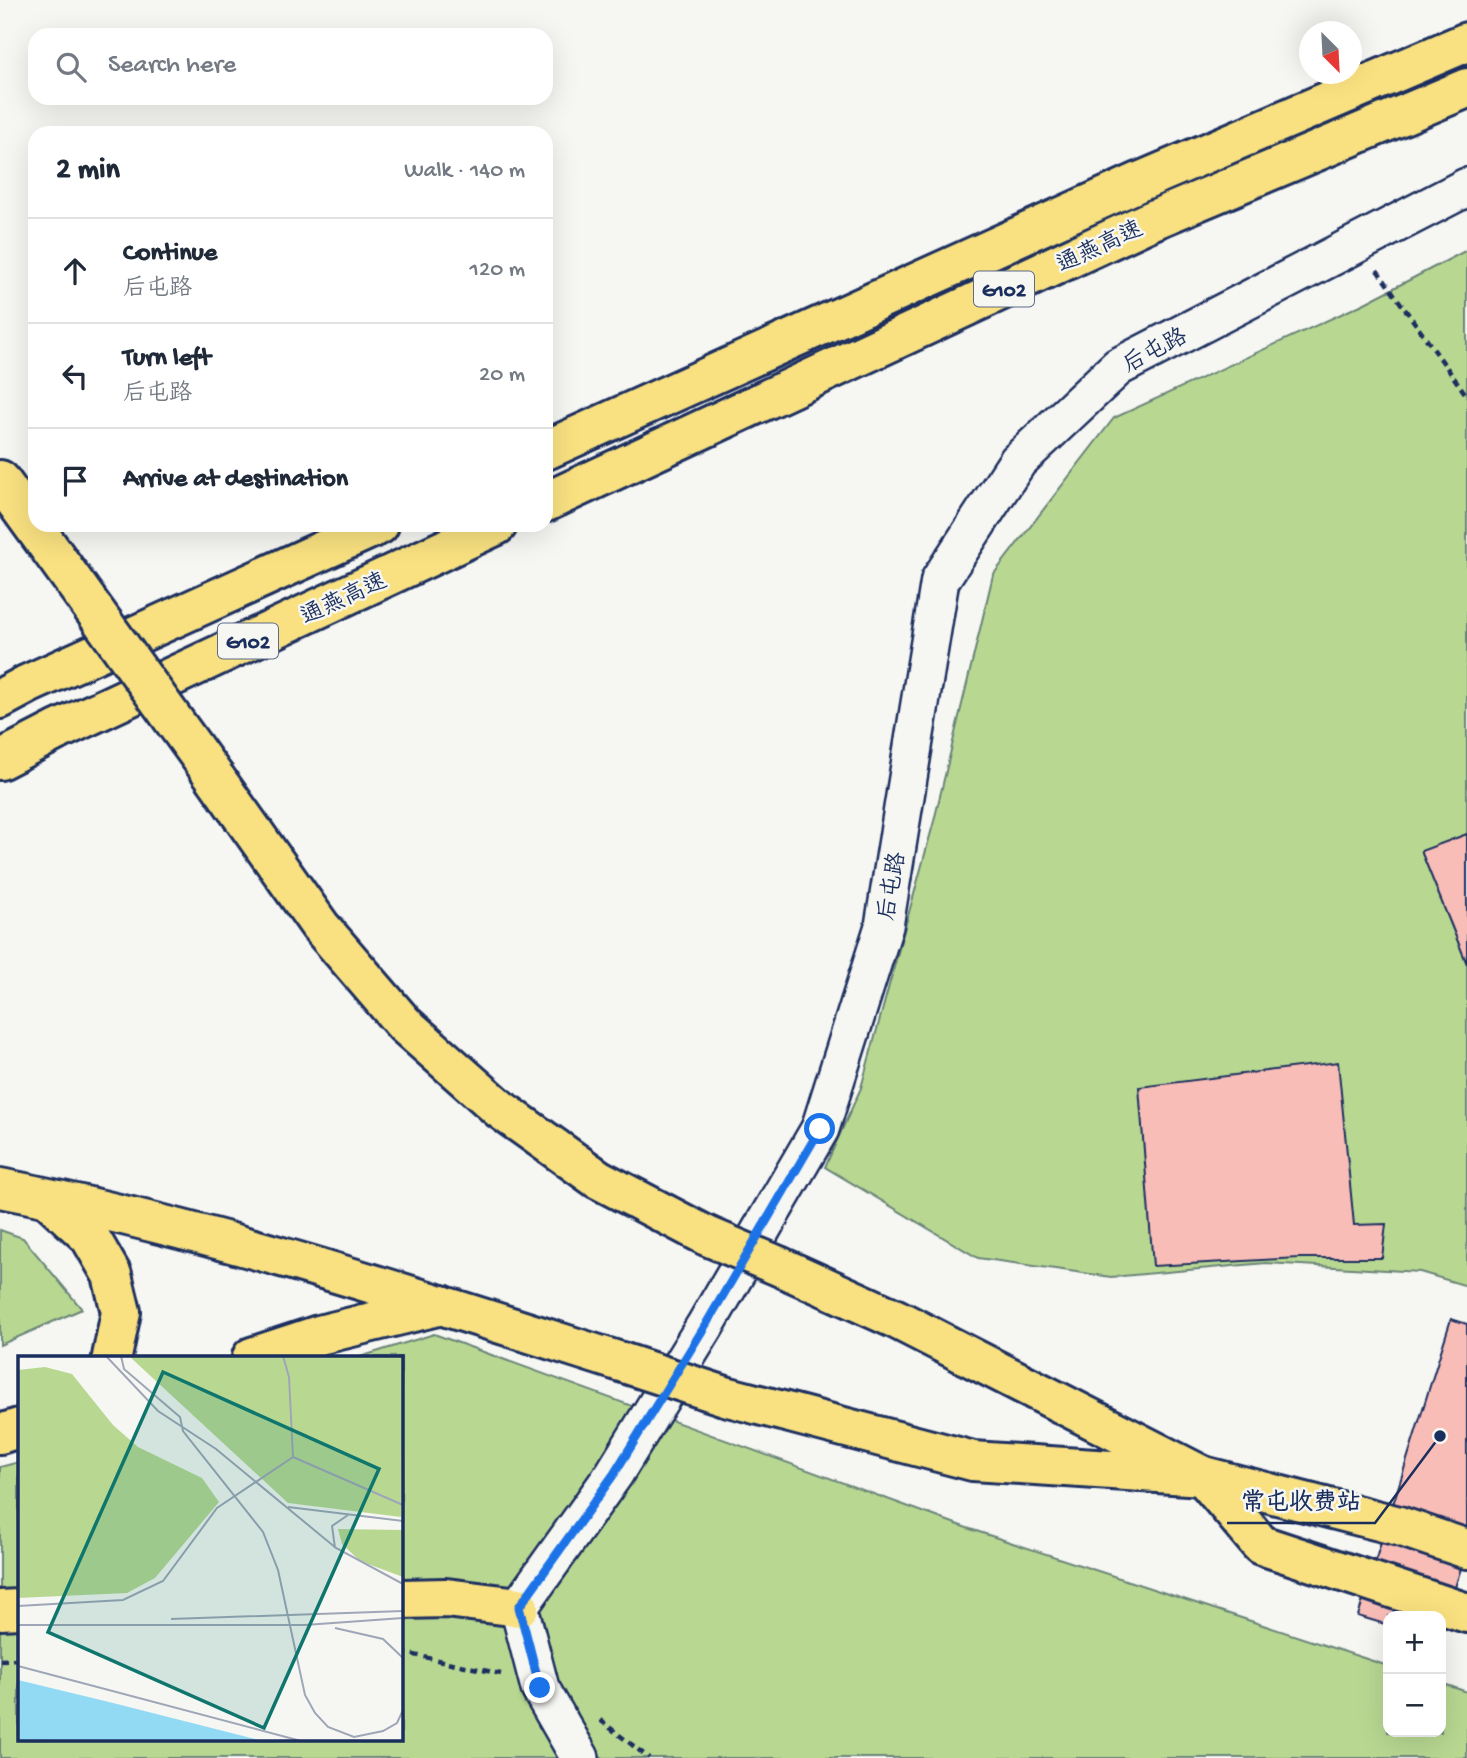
<!DOCTYPE html>
<html lang="en">
<head>
<meta charset="utf-8">
<style>
  body { margin:0; font-family:"Gochi Hand","LXGW WenKai TC",sans-serif; background:#f6f6f7; color:#1f2937 }
  .controls { position:absolute; right:21px; bottom:21px; display:grid; overflow:hidden; border-radius:14px; box-shadow:0 7px 28px #0002 }
  .controls button { width:63px; height:63px; display:grid; place-items:center; padding:0; border:0; border-bottom:2px solid #e0e1e3; background:#fff; color:#1f2937; font:35px sans-serif }
  .compass { position:absolute; left:1299px; top:21px; width:63px; height:63px; border-radius:50%; background:#fff; box-shadow:0 7px 28px #0002; rotate:156deg }
  .stop { position:absolute; width:21px; height:21px; margin:-16px; border:5px solid #1a73e8; border-radius:50%; background:#fff }
  .stop.end { background:#1a73e8; border-color:#fff; box-shadow:0 2px 7px #0008 }
  .list { margin:0; padding:0; list-style:none }
  h2 { display:flex; justify-content:space-between; align-items:center; height:91px; margin:0; padding:0 28px; font-size:30px }
  h2 small { font-size:23px; font-weight:400; color:#747a83 }
  .list li { display:grid; grid-template-columns:46px 1fr auto; gap:21px; align-items:center; box-sizing:border-box; height:105px; padding:0 28px; border-top:2px solid #e0e1e3 }
  .list b { display:block; font-size:26px; white-space:nowrap }
  .list p { margin:0; font-size:23px; white-space:nowrap; color:#747a83 }
  .list em { font-size:23px; font-style:normal; color:#747a83 }
  .icon { flex:none; width:38px; height:38px; fill:none; stroke:currentColor; stroke-width:2; stroke-linecap:round; stroke-linejoin:round }
  .map { position:relative; flex:none; width:1467px; height:1758px; overflow:hidden }
  .search { position:absolute; background:#fff; box-shadow:0 7px 28px #0002; left:28px; top:28px; width:525px; height:77px; display:flex; align-items:center; gap:18px; box-sizing:border-box; padding:0 24px; border-radius:21px; color:#747a83; font-size:26px }
  .panel { position:absolute; background:#fff; box-shadow:0 7px 28px #0002; left:28px; top:126px; width:525px; height:406px; border-radius:21px }
  .map>svg:first-child { display:block }
</style>
</head>
<body>
<div class="map">
<svg width="1467" height="1758" viewBox="0 0 1467 1758">
  <rect width="100%" height="100%" fill="#f6f6f2"/>
  <filter id="ink" filterUnits="userSpaceOnUse"><feTurbulence type="fractalNoise" baseFrequency=".0143" numOctaves="2"/><feDisplacementMap in="SourceGraphic" scale="14" xChannelSelector="R" yChannelSelector="G"/><feConvolveMatrix kernelMatrix="1 2 1 2 8 2 1 2 1" color-interpolation-filters="sRGB"/></filter>
  <g filter="url(#ink)">
    <g fill="#b8d892" stroke="#6a8478" stroke-width="2">
      <polygon points="1467,250 1467,1286 1420,1272 1266,1263 1111,1277 978,1258 825,1167 861,1088 934,821 993,575 1114,418 1363,304"/>
      <polygon points="0,1230 23,1238 82,1309 0,1345"/>
      <polygon points="434,1334 967,1528 1388,1666 1388,1732 1441,1732 1441,1683 1467,1692 1467,1758 0,1758 0,1467 19,1462 19,1739 401,1739 401,1357 360,1357"/>
    </g>
    <g fill="#f9bdb8" stroke="#1b2f5e" stroke-width="2">
      <polygon points="1467,834 1467,964 1421,851"/>
      <polygon points="1338,1062 1354,1225 1386,1224 1382,1258 1299,1258 1153,1266 1139,1087"/>
      <polygon points="1451,1319 1467,1324 1467,1549 1441,1632 1441,1616 1388,1616 1388,1625 1358,1616"/>
    </g>
    <g fill="none" stroke-linecap="round" stroke-linejoin="round">
      <g stroke="#1b2f5e" stroke-width="42">
        <polyline id="minor" points="580,1758 540,1688 519,1607 614,1474 705,1326 820,1129 884,926 940,580 1018,461 1118,367 1467,187"/>
      </g>
      <g stroke="#1b2f5e" stroke-width="44">
        <g id="motorway">
          <polyline points="546,450 1139,182 1467,42"/>
          <polyline points="0,480 45,542"/>
          <polyline points="546,502 1148,222 1467,88"/>
          <polyline points="0,699 28,684 379,525"/>
          <polyline points="0,760 56,731 497,525"/>
          <polyline points="216,779 320,926 404,1024 500,1109 598,1179 707,1236"/>
          <path d="M0,1188C211,1229 416,1297 621,1362"/>
          <polyline points="51,1201 90,1237 112,1275 121,1312 112,1357"/>
          <polyline points="781,1267 896,1319 1203,1476 1261,1545 1467,1613"/>
          <polyline points="252,1357 319,1335 442,1305"/>
          <polyline points="725,1396 973,1461 1203,1476 1399,1526 1467,1549"/>
          <polyline points="0,1434 19,1428"/>
          <polyline points="401,1599 446,1598 519,1607"/>
          <polyline points="0,1610 19,1609"/>
        </g>
      </g>
      <g stroke="#1b2f5e" stroke-width="4.5" stroke-dasharray="7 5" stroke-linecap="butt">
        <polyline points="1377,270 1467,396"/>
        <polyline points="401,1652 501,1674"/>
        <polyline points="0,1660 19,1659"/>
        <polyline points="600,1720 649,1758"/>
      </g>
      <use href="#minor" stroke="#f6f6f2" stroke-width="37"/>
      <use href="#motorway" stroke="#f9e181" stroke-width="38"/>
      <g stroke="#1b2f5e" stroke-width="44" stroke-linecap="butt">
        <g id="motorway-bridge">
          <polyline points="45,542 216,779"/>
          <polyline points="707,1236 781,1267"/>
          <polyline points="621,1362 725,1396"/>
        </g>
      </g>
      <use href="#motorway-bridge" stroke="#f9e181" stroke-width="38"/>
    </g>
  </g>
  <g fill="none" stroke-linecap="round" stroke-linejoin="round" filter="url(#ink)">
    <polyline stroke="#1a73e8" stroke-width="9" points="540,1688 519,1607 614,1474 705,1326 820,1129"/>
  </g>
  <g text-anchor="middle" stroke-width="5" stroke-linejoin="round" paint-order="stroke">
    <g fill="#f6f6f2" stroke="#5d6b8a" stroke-width="2">
      <rect x="974" y="271.5" width="60" height="35" rx="5"/>
      <rect x="218" y="623.5" width="60" height="35" rx="5"/>
    </g>
    <g font-size="21" font-weight="bold" fill="#1b2f5e">
      <text x="1004" y="296">G102</text>
      <text x="248" y="648">G102</text>
    </g>
    <g font-size="23" fill="#1b2f5e" stroke="#f6f6f2">
      <text transform="translate(1099 245) rotate(-25)" y="8">通燕高速</text>
      <text transform="translate(1154 349) rotate(-28)" y="8">后屯路</text>
      <text transform="translate(343 597) rotate(-25)" y="8">通燕高速</text>
      <text transform="translate(890 886) rotate(-80)" y="8">后屯路</text>
    </g>
  </g>
  <g transform="translate(18 1356)">
    <rect width="385" height="385" fill="#f6f6f2"/>
    <path d="M385,0L383,161L270,147L112,1ZM27,11L54,18L95,69L120,91L184,122L201,146L137,222L109,237L0,242V14ZM320,173L385,174V221L342,205L324,188Z" fill="#b8d892"/>
    <path d="M0,324L91,346L245,385H0Z" fill="#92daf4"/>
    <path fill="none" stroke="#9ea6b7" stroke-width="2" d="M88,0L140,55L198,93L318,192L385,228M103,0L106,13L162,61L165,75L245,176L260,214L287,339L297,357L310,371L336,381L365,375L379,367L385,354M275,101L385,149M270,151L385,165M317,192L314,170L330,159M0,250L105,244L145,225L199,152L275,101L271,21L265,0M153,263L385,255M0,269H287L385,262M317,272L365,283L385,302M0,310L283,385"/>
    <path fill="#0f766e" fill-opacity="0.15" stroke="#0f766e" stroke-width="3.5" d="M145,16L361,113L246,372L30,276Z"/>
    <rect width="385" height="385" fill="none" stroke="#1b2f5e" stroke-width="3.5"/>
  </g>
  <path fill="none" stroke="#1b2f5e" stroke-width="2.5" d="M1440 1436L1375 1523H1227"/>
  <circle fill="#1b2f5e" stroke="#f6f6f2" stroke-width="2.5" cx="1440" cy="1436" r="7"/>
  <g font-size="24" text-anchor="middle" font-weight="bold" fill="#1b2f5e" stroke="#f6f6f2" stroke-width="5" stroke-linejoin="round" paint-order="stroke">
    <text x="1301" y="1509">常屯收费站</text>
  </g>
</svg>
<div class="controls">
<button>+</button>
<button>−</button>
</div>
<svg class="compass" viewBox="-18 -18 36 36"><path d="M0-13l5 13h-10z" fill="#e53935"/><path d="M0 13l5-13h-10z" fill="#747a83"/></svg>
<div class="stop" style="left:820px;top:1129px"></div>
<div class="stop end" style="left:540px;top:1688px"></div>
<div class="search"><svg class="icon" aria-label="search" viewBox="0 0 24 24"><circle cx="10" cy="10" r="6"/><path d="M15 15l6 6"/></svg>Search here</div>
<section class="panel">
<h2>2 min<small>Walk · 140 m</small></h2>
<ul class="list">
<li><svg class="icon" aria-label="ahead" viewBox="0 0 24 24"><path d="M12 20V5M6 11l6-6 6 6"/></svg><div><b>Continue</b><p>后屯路</p></div><em>120 m</em></li>
<li><svg class="icon" aria-label="left" viewBox="0 0 24 24"><path d="M17 20v-9H6M10 6l-5 5 5 5"/></svg><div><b>Turn left</b><p>后屯路</p></div><em>20 m</em></li>
<li><svg class="icon" aria-label="arrive" viewBox="0 0 24 24"><path d="M6 21V4h12l-3 4 3 4H6"/></svg><div><b>Arrive at destination</b></div></li>
</ul>
</section>
</div>
</body>
</html>
